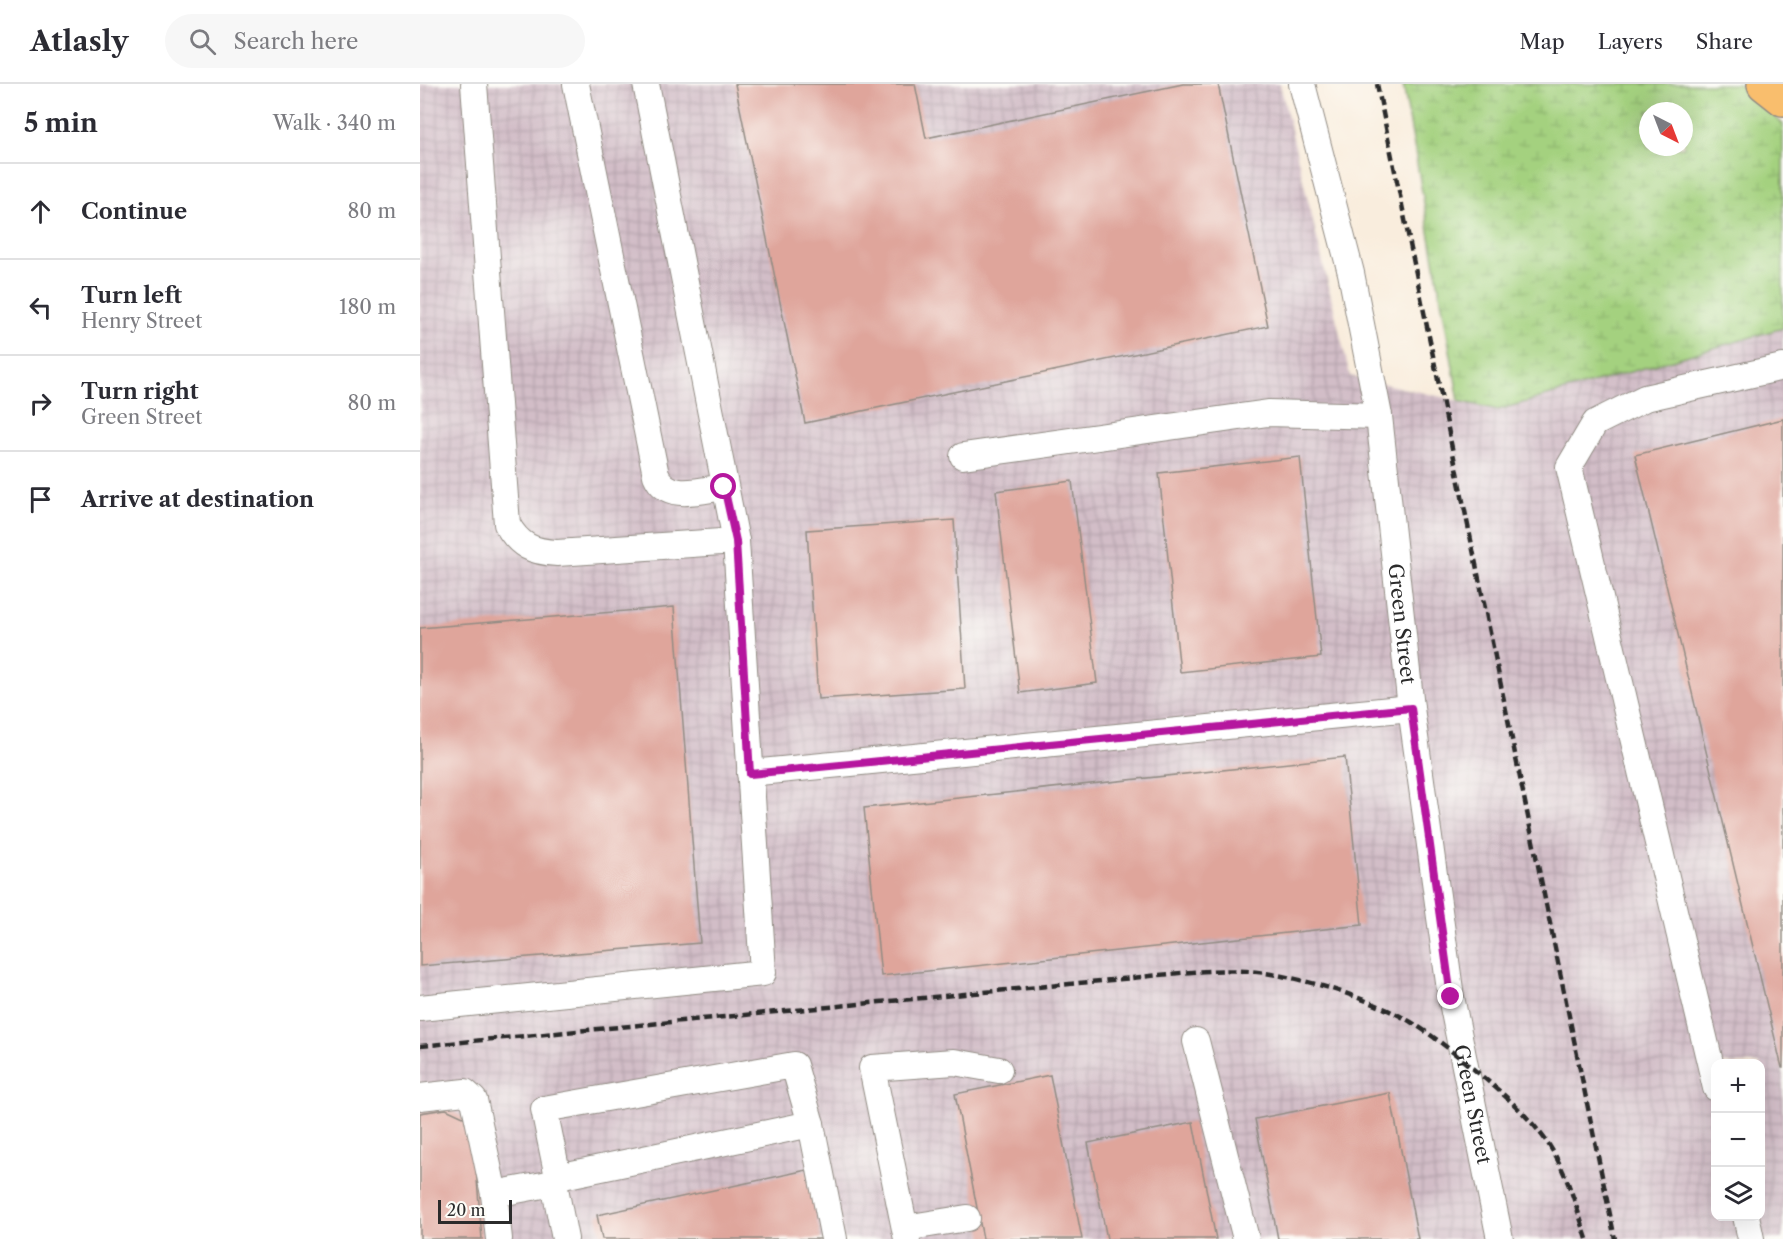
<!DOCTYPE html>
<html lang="en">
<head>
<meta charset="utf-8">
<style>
  body { margin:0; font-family:"Libre Caslon Text",serif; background:#f7f7f7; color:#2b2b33 }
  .controls { position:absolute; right:18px; bottom:18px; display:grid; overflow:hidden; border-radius:12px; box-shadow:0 6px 24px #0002 }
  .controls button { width:54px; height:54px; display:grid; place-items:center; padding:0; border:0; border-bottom:2px solid #e1e1e2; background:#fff; color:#2b2b33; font:30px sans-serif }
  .compass { position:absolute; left:1219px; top:18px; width:54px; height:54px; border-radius:50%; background:#fff; box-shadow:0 6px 24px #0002; rotate:138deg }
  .scale { position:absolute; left:18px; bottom:15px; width:74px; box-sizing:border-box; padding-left:6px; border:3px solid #2b2b2b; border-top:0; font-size:16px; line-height:21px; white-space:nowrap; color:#2b2b2b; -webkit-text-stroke:4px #fdfcf7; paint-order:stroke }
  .stop { position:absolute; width:18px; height:18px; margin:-14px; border:4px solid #b5179e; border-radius:50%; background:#fff }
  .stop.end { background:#b5179e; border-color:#fff; box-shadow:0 2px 6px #0008 }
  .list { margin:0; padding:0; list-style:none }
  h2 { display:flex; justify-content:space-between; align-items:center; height:78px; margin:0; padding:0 24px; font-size:26px }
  h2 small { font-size:20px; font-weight:400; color:#7c7c81 }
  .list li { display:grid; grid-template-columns:39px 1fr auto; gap:18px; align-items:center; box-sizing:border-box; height:96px; padding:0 24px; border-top:2px solid #e1e1e2 }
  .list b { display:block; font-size:22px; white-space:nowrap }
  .list p { margin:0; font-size:20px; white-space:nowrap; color:#7c7c81 }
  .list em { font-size:20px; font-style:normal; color:#7c7c81 }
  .icon { flex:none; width:33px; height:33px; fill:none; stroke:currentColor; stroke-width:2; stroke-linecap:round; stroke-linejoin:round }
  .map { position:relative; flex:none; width:1363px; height:1155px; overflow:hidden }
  header { display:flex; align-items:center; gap:36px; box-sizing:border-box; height:84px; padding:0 30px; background:#fff; border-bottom:2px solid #e1e1e2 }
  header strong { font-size:28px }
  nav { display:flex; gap:33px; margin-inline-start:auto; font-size:21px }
  .search { width:420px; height:54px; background:#f7f7f7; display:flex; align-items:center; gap:15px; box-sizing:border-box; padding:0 21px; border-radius:33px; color:#7c7c81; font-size:22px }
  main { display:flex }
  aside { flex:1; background:#fff }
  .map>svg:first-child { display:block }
</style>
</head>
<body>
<header>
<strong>Atlasly</strong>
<div class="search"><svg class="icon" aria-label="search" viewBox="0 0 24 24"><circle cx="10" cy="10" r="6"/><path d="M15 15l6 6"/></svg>Search here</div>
<nav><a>Map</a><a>Layers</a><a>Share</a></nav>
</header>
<main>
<aside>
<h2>5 min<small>Walk · 340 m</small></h2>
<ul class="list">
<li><svg class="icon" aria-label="ahead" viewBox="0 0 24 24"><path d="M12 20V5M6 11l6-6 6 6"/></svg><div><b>Continue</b></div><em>80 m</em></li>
<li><svg class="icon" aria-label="left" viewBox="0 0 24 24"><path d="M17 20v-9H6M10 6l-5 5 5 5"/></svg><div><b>Turn left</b><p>Henry Street</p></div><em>180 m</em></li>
<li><svg class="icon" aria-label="right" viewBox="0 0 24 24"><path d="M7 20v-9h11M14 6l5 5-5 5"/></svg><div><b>Turn right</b><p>Green Street</p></div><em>80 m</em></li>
<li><svg class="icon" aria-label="arrive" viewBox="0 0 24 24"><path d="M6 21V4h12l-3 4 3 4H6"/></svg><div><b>Arrive at destination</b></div></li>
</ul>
</aside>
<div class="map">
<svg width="1363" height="1155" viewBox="0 0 1363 1155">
  <defs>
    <pattern id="industrial-grid" width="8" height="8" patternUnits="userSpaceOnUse" patternTransform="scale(1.5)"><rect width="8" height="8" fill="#d2bdc7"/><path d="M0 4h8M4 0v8" fill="none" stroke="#b4a3ab"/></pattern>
    <pattern id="wetland-marsh" width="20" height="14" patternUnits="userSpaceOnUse" patternTransform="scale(1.5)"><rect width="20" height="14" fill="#a4d17f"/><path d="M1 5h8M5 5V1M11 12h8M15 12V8" fill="none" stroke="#8db46e"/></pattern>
  </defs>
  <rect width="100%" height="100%" fill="#fdfcf7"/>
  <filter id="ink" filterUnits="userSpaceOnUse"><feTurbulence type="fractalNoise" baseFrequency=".0167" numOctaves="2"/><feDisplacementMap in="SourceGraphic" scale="12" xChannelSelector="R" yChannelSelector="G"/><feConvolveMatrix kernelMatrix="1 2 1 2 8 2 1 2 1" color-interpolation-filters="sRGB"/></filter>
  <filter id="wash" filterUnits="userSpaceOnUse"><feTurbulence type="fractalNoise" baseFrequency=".008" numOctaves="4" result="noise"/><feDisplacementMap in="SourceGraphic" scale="24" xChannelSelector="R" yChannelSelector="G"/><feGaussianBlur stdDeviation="1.35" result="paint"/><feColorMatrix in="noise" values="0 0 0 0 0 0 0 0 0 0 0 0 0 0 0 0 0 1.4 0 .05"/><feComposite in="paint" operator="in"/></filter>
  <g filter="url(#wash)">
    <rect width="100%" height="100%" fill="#f9eddd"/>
    <path fill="url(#industrial-grid)" fill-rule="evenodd" d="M0,0H860L930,292L1078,326L1363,244V1155H0ZM1296,980H1340V1132H1296Z"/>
    <path fill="url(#wetland-marsh)" stroke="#687e55" stroke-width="1.5" fill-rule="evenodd" d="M983,0H1319L1363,40V244L1078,326L1039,317ZM1228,27H1264V63H1228Z"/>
    <g id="blocks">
      <g fill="#dfa59b">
        <polygon points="315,0 495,0 506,54 763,0 798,0 848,242 385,339"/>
        <polygon points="1363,335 1363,984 1362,984 1215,371"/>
        <polygon points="880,373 901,573 760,588 739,389"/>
        <polygon points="652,397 677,599 600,609 576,407"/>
        <polygon points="534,436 545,605 398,615 387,446"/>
        <polygon points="254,523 280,859 0,882 0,544"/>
        <polygon points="925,673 942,841 461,892 444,724"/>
        <polygon points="630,991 662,1155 563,1155 535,1010"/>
        <polygon points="970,1009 998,1155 858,1155 835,1035"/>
        <polygon points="26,1025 52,1037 62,1155 0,1155 0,1029"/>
        <polygon points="773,1038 796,1155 687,1155 668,1059"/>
        <polygon points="387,1086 401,1155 182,1155 177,1131"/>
      </g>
    </g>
  </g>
  <g filter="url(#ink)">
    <use href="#blocks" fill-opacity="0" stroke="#928c84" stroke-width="1.5"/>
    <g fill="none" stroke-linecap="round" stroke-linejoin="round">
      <g stroke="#928c84" stroke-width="28">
        <g id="minor">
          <path d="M54,0L87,440C99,462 113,468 137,469L316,457"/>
          <path d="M156,0L236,391C247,418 281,406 304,403"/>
          <path id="s1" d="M882,0L931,189L959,332L991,624L1031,913L1080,1155"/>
          <polyline points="543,372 848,329 959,332"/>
          <polyline points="330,689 991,624"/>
          <polyline points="0,924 343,889 316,457 226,0"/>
          <polyline points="776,957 826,1155"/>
          <polyline points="1296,1004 1149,383 1175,339 1225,314 1363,283"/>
          <polyline points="0,1013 45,1008 54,1016 74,1110 79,1155"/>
          <polyline points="138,1093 124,1025 374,981 391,1040"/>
          <polyline points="74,1110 134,1099"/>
          <polyline points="1326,1132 1331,1155"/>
          <polyline points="485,1144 547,1134"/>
          <polyline points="145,1155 134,1099 138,1093 391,1040 414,1155"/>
          <polyline points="487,1155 452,984 534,978 579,986"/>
        </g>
      </g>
      <g stroke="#928c84" stroke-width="36">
        <polyline id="highway" points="1344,0 1363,15"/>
      </g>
      <use href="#minor" stroke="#fff" stroke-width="26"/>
      <use href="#highway" stroke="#f9be6d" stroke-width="33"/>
      <g stroke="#2b2b2b" stroke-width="4.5" stroke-dasharray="9 4.5" stroke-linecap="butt">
        <polyline points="957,0 1195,1155"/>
        <path d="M0,962L712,894C750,890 788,885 826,887C874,890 950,914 991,938C1017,954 1040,974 1063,993C1087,1013 1109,1033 1127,1058C1147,1088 1156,1122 1167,1155"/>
      </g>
    </g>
  </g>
  <g fill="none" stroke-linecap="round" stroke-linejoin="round" filter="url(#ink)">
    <polyline stroke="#b5179e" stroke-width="8" points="304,403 316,457 330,690 991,624 1031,913"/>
  </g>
  <g text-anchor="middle" stroke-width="6" stroke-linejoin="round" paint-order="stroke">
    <g font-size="20" fill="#2b2b2b" stroke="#fdfcf7">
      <text dy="7" stroke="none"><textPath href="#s1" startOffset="550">Green Street</textPath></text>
      <text dy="7" stroke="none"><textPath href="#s1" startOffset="1036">Green Street</textPath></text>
    </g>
  </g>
</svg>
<div class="controls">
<button>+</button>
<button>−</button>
<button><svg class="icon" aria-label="layers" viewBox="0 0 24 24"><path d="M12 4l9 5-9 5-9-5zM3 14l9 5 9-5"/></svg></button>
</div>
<svg class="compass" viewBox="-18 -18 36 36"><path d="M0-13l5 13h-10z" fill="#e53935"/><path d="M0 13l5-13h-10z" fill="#7c7c81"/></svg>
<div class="scale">20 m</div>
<div class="stop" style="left:304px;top:403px"></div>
<div class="stop end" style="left:1031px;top:913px"></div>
</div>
</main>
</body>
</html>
